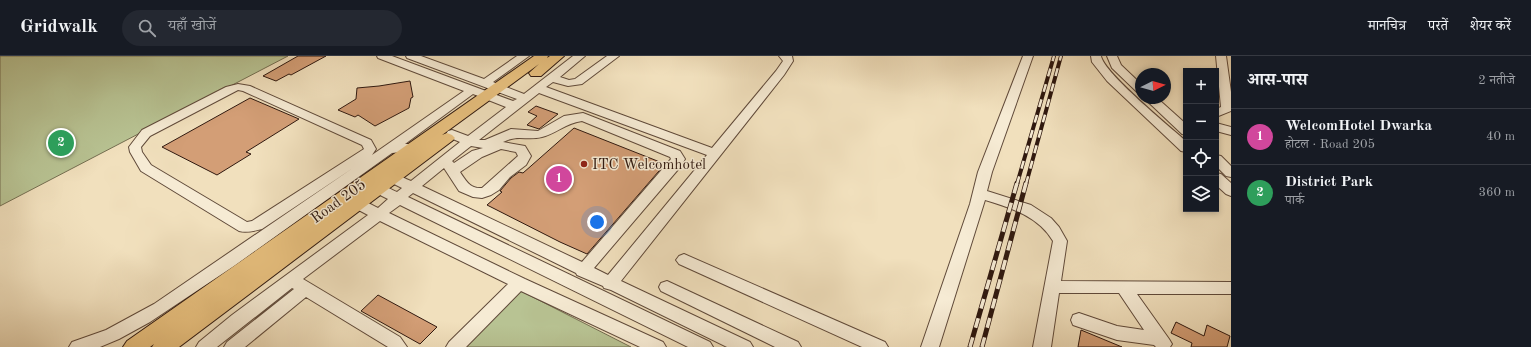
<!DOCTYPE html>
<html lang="hi">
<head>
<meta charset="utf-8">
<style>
  body { margin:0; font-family:"Old Standard TT","Noto Serif Devanagari",serif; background:#242831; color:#f1f3f6 }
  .controls { position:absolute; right:12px; top:12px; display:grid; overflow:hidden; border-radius:0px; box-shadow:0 2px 6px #0003 }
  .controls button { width:36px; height:36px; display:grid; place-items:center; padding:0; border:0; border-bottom:1px solid #363941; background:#171b24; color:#f1f3f6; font:20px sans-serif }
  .compass { position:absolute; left:1135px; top:12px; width:36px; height:36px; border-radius:50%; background:#171b24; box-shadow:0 2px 6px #0003; rotate:85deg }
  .you { position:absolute; left:597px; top:166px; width:14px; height:14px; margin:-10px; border:3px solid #fff; border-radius:50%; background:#1a73e8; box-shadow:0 0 0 6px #1a73e833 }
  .badge { display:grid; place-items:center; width:26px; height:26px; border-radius:50%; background:#ea580c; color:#fff; font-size:13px; font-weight:700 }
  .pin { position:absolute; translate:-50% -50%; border:2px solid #fff; box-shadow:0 1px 4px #0006 }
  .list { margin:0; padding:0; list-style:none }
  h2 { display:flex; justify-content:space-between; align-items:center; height:52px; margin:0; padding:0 16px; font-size:17px }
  h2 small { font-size:13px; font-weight:400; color:#9ea1a6 }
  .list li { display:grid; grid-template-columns:26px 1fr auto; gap:12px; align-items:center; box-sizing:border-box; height:56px; padding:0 16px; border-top:1px solid #363941 }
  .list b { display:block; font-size:15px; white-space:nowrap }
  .list p { margin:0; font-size:13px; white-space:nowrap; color:#9ea1a6 }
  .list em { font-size:13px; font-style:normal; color:#9ea1a6 }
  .icon { flex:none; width:22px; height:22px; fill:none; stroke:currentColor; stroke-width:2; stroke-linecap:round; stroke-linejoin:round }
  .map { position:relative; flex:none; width:1231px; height:291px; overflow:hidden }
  header { display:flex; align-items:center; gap:24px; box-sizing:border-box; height:56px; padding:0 20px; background:#171b24; border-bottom:1px solid #363941 }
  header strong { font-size:19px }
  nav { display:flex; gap:22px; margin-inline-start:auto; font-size:14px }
  .search { width:280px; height:36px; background:#242831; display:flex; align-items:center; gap:10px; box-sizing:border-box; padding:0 14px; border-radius:22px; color:#9ea1a6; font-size:15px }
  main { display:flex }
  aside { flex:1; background:#171b24 }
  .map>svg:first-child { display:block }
</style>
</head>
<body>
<header>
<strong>Gridwalk</strong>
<div class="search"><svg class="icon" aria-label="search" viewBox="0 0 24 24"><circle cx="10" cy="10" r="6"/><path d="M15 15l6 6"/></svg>यहाँ खोजें</div>
<nav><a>मानचित्र</a><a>परतें</a><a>शेयर करें</a></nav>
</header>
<main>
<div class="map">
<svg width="1231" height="291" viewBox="0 0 1231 291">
  <rect width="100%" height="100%" fill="#f1e0bd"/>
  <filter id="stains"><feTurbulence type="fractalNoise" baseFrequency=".005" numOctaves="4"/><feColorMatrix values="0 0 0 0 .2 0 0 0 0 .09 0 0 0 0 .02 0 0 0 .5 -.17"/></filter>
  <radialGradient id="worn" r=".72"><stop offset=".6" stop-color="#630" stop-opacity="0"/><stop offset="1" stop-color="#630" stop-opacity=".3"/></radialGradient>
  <g fill="#b8c393" stroke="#746e51">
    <polygon points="0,0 288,0 0,150"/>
    <polygon points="515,232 631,291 460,291"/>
  </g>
  <g fill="#d39e76" stroke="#2f180f">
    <polygon points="298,0 326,0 291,19 289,18 276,25 263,20"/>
    <polygon points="410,25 413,41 411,42 409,52 375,70 358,59 355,61 338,54 356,43 357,32 379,30"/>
    <polygon points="250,42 299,63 246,96 251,98 217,119 162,91"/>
    <polygon points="536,50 558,58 539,73 527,69 537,60 528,56"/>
    <polygon points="574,72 665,108 587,198 560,186 487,149 502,136 500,135 511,122 519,116 523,117"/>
    <polygon points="378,239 437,271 420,288 361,255"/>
    <polygon points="1176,266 1204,280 1207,269 1230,280 1227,291 1191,291 1192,287 1171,277"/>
    <polygon points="1081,274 1122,291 1078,291"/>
  </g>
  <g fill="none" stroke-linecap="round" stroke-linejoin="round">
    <g stroke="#604a3a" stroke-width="2">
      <g id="minor">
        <path d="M377,0H392L513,45L517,43L407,2L406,0H421L484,23L517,0H529L493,26L524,38L573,0H585L560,21L569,24L575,23L607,0H619L582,28L568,30L553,26L546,31L712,92L776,15L783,5L779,0H792L793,5L784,19L621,225L750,286L753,291H727L611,234L604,232L603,230L577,219L576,217L413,137L408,141L710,286L713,291H688L400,149L389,157L525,223L663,286L666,291H640L521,235L466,291H446L449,286L508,228L380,165L303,223L400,281L407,291H388L306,241L245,291H224L227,286L294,233L292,232L217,291H196L199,286L232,259L368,159L353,151L351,148L353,145C362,142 370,148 378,152L388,143L374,136L372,133L374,130C383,128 390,133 397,136L402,132L388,125L386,122L388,119C397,117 403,122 411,125L460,86L448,81L446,78L448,75L452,74L468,80L506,51L473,38L405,88H419L420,91L419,94L392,97L234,210L150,266L119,283L100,291H69L72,286L106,274L154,248L353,112L262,173C254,175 247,177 239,175L141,115L130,96L129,91L142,74L226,31L238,28L250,30L371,84L376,93L372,99L464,35L378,2ZM238,34L243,35L362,89L364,93L252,165L247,166L151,109L142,96L141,91L150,80ZM539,37L707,99L608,219L594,212L681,110L685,103L680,95L583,57L564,60L538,75L511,73L485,84H479ZM582,65L670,101L671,103L582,206L422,130L444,112L459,135L473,141L482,142L491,139L499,134L510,121L526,109L531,100L525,90L503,86C519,78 526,85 542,81C556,78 565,67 582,65ZM471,90L483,92L472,95L454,107L452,105ZM501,93L516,96L518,100L482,132C470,133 466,125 460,116L482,101Z"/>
        <path d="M1023,0H1033L992,116L987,135L1031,149L1051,162L1059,171L1067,185L1061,225L1231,226V238H1137L1169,283L1172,288L1170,291H1156L1154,289L1117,284L1073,269L1071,264L1073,259L1079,257L1117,270L1144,274L1119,237H1059L1051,291H1033L1053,185C1038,160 1011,152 985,144L939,291H921L970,148L978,116Z"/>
        <path d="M1091,0H1101C1104,17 1170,71 1186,85V96L1181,95L1107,25L1092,6Z"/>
        <polygon points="1107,0 1117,0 1121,9 1141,28 1141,37 1137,36 1112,12"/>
        <polygon points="1216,0 1226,0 1231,36 1231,55 1216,61 1216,53 1221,51"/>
        <polygon points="1144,42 1157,42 1186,68 1186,79 1182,78"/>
        <polygon points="1216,67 1231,71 1231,79 1216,75"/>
        <polygon points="1216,99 1221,100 1231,110 1231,121 1226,120 1216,110"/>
        <polygon points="1216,117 1221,118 1231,127 1231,140 1226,138 1216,129"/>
        <polygon points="684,198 885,286 888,291 862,291 679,208 676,204 679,200"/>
        <polygon points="667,225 798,286 801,291 775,291 661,235 659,231 661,227"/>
      </g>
    </g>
    <g stroke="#2f180f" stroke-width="2">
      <polygon id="major" points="534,0 548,0 547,2 550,0 564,0 541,20 531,20 529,17 539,8 442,79 447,77 452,79 455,82 452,85 179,291 152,291 154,288 150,291 123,291 127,285"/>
    </g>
    <use href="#minor" fill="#f6ebd4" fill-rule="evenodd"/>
    <use href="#major" fill="#e8c07e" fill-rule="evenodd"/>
    <g stroke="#2f180f" stroke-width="4">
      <g id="rail-far1">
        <polyline points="1017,128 1054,0"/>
        <polyline points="1026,128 1061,0"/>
      </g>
    </g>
    <g stroke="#2f180f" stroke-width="5">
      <g id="rail">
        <polyline points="970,291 1017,127"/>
        <polyline points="982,291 1026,127"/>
      </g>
    </g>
    <use href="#rail-far1" stroke="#f6ebd4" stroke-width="2.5" stroke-dasharray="8" stroke-linecap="butt"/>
    <use href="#rail" stroke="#f6ebd4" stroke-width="3.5" stroke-dasharray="10" stroke-linecap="butt"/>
  </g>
  <circle fill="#8f2418" stroke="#f6ebd4" stroke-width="1.5" cx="584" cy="108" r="4"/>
  <g text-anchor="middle" stroke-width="3" stroke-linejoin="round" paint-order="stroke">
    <g font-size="15" fill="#2f180f" stroke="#f6ebd4" text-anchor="start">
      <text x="592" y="113">ITC Welcomhotel</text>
    </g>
    <g font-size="15" fill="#2f180f" stroke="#f6ebd4">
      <text transform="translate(338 145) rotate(-36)" y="5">Road 205</text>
    </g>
  </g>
  <rect width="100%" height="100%" filter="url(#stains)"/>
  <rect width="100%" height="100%" fill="url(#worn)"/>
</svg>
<div class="controls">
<button>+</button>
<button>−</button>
<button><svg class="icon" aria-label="locate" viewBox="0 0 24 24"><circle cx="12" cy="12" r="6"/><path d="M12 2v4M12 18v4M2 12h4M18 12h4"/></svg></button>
<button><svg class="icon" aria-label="layers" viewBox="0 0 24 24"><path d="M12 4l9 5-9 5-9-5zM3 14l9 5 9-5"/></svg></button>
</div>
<svg class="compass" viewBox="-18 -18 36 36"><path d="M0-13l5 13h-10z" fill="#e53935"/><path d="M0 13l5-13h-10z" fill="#9ea1a6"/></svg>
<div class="you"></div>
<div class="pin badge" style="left:559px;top:123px;background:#d1479c">1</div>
<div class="pin badge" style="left:61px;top:87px;background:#2e9e5b">2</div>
</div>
<aside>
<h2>आस-पास<small>2 नतीजे</small></h2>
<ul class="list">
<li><span class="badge" style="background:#d1479c">1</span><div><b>WelcomHotel Dwarka</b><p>होटल · Road 205</p></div><em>40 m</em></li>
<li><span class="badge" style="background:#2e9e5b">2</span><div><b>District Park</b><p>पार्क</p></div><em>360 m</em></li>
</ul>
</aside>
</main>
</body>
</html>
